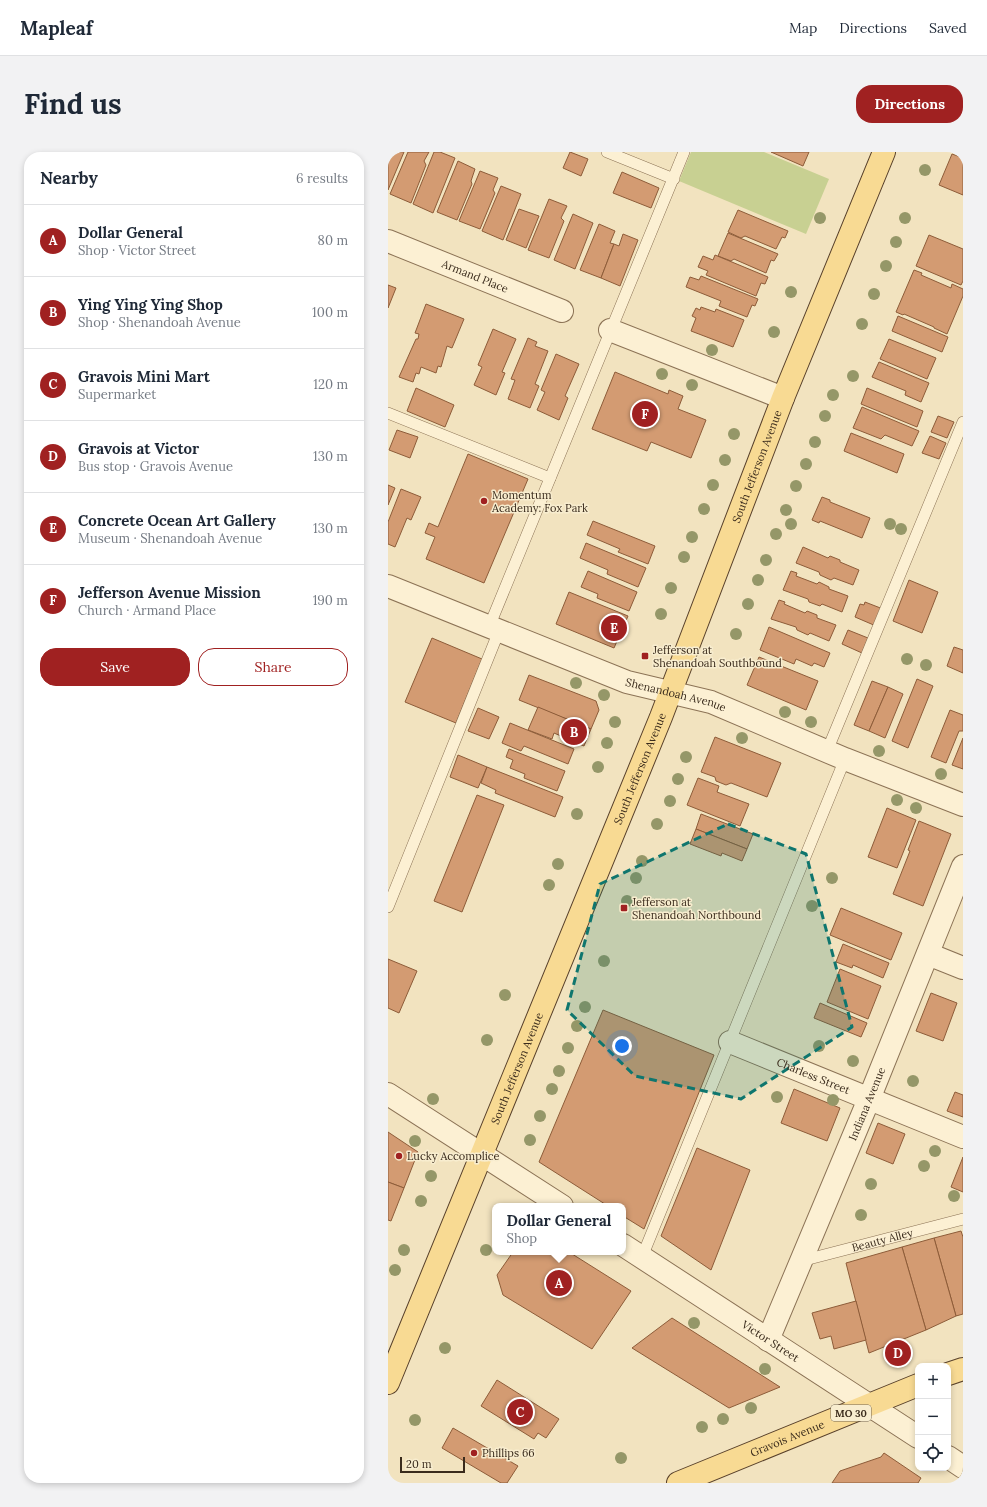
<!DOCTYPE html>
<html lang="en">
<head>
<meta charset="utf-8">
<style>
  body { margin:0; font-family:Lora,serif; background:#f2f2f3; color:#1f2937 }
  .controls { position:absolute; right:12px; bottom:12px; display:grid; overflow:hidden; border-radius:8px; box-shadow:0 2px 6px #0003 }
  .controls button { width:36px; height:36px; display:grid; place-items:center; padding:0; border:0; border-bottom:1px solid #e0e1e3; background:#fff; color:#1f2937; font:20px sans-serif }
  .scale { position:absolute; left:12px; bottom:10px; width:65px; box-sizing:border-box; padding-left:4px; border:2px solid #3a2b1c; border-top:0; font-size:11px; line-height:14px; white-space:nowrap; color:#3a2b1c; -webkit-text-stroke:3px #f8edcf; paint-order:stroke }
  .you { position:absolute; left:234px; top:894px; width:14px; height:14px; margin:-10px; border:3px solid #fff; border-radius:50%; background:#1a73e8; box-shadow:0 0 0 6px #1a73e833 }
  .badge { display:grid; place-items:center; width:26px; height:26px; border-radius:50%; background:#a02121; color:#fff; font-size:13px; font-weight:700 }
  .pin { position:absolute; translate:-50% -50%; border:2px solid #fff; box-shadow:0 1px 4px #0006 }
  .popup { position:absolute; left:104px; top:1051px; width:134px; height:52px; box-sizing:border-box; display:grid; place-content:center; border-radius:8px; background:#fff; filter:drop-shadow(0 1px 3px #0005); font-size:13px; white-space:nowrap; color:#747a83 }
  .popup b { font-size:15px; color:#1f2937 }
  .popup::after { content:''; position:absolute; left:50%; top:100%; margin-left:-8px; border:8px solid transparent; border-top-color:#fff }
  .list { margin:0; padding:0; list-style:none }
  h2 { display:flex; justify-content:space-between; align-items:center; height:52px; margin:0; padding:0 16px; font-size:17px }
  h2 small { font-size:13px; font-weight:400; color:#747a83 }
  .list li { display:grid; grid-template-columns:26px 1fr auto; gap:12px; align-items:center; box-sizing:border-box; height:72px; padding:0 16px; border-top:1px solid #e0e1e3 }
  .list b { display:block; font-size:15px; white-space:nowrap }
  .list p { margin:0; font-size:13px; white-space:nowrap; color:#747a83 }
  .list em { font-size:13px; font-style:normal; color:#747a83 }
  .actions { display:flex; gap:8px; padding:12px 16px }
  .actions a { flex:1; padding:9px 0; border:1px solid #a02121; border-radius:16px; text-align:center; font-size:14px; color:#a02121 }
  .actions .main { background:#a02121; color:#fff }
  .icon { flex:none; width:22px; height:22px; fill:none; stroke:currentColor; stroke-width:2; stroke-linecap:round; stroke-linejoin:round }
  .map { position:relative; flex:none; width:575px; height:1331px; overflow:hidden; border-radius:16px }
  header { display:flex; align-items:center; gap:24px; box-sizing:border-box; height:56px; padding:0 20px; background:#fff; border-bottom:1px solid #e0e1e3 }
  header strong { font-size:19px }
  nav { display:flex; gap:22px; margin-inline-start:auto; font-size:14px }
  .intro { display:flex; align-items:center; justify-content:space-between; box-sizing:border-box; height:96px; padding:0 24px }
  h1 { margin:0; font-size:28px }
  .button { padding:10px 18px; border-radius:16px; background:#a02121; color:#fff; font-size:14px; font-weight:700 }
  main { display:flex; gap:24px; padding:0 24px }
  aside { flex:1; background:#fff; border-radius:16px; box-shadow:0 2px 6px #0003 }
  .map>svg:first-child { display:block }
</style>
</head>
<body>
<header>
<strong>Mapleaf</strong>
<nav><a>Map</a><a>Directions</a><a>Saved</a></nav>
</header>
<div class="intro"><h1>Find us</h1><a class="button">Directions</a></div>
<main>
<aside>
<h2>Nearby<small>6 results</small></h2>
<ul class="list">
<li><span class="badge">A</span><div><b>Dollar General</b><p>Shop · Victor Street</p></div><em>80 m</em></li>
<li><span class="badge">B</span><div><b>Ying Ying Ying Shop</b><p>Shop · Shenandoah Avenue</p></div><em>100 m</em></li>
<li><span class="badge">C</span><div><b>Gravois Mini Mart</b><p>Supermarket</p></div><em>120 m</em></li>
<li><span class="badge">D</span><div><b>Gravois at Victor</b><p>Bus stop · Gravois Avenue</p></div><em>130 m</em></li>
<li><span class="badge">E</span><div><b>Concrete Ocean Art Gallery</b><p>Museum · Shenandoah Avenue</p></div><em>130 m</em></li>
<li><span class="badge">F</span><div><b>Jefferson Avenue Mission</b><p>Church · Armand Place</p></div><em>190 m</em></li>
</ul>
<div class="actions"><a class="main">Save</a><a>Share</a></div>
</aside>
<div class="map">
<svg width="575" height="1331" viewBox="0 0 575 1331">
  <rect width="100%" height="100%" fill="#f2e3bf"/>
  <polygon fill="#c8d092" points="303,0 376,0 441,27 418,82 291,29"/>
  <g fill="#d39b72" stroke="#8d5c39">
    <polygon points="0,0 16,0 0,38"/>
    <polygon points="20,0 41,0 36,9 38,13 23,51 2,42"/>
    <polygon points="46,0 52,0 67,6 45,61 25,52"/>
    <polygon points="182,0 200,7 193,24 175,16"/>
    <polygon points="383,0 421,0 415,14"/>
    <polygon points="564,2 575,6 575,43 551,33"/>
    <polygon points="70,9 87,17 83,29 84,32 69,68 49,60"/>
    <polygon points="92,19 110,26 105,38 107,41 92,77 71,69"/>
    <polygon points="234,20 271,36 263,56 225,41"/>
    <polygon points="113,34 133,42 115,88 94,79"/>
    <polygon points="161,47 179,54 173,66 176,69 161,106 140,98"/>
    <polygon points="131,57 151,64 138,96 118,88"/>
    <polygon points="350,58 400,79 397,86 394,85 388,97 357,84 353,86 340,80"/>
    <polygon points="185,62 205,71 187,117 166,108"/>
    <polygon points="211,72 227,79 222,91 226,92 213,126 192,118"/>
    <polygon points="340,81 390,102 386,109 383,108 378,121 346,107 343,109 330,104"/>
    <polygon points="235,82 250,88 232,134 213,126 226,92 231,94"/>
    <polygon points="541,83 575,97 575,129 573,133 528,114"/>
    <polygon points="327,103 380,125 377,132 373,131 368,144 318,123 320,119 310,115 315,104 325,108"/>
    <polygon points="526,118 534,121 533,123 563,136 564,132 575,137 575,144 559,182 546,176 546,175 516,162 515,163 508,160"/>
    <polygon points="313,124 370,147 367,154 364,153 359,165 331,154 333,149 298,135 302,125 311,128"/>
    <polygon points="0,133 8,136 0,156"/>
    <polygon points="38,152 76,167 64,196 59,194 53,215 50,214 48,221 33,215 31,222 28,221 25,230 11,225 28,187 30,187 31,182 27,181"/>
    <polygon points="313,155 327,160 328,157 356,168 345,195 303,179 308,166 304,164 308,156 312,158"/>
    <polygon points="510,164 560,185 554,200 504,179"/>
    <polygon points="105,177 128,187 114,220 117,221 108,243 86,233 94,215 90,213"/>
    <polygon points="140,186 149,190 147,194 160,199 147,232 151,234 142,256 120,247 127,228 123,227"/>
    <polygon points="501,187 548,206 539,227 492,207"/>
    <polygon points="168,202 191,212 177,244 180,246 171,268 149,258 157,240 153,238"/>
    <polygon points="491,210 541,231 533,250 517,243 518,239 484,225"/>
    <polygon points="227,220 280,242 281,238 295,244 290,257 318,268 303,306 263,290 259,299 204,277"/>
    <polygon points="28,236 66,253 57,275 19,259"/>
    <polygon points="479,236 535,259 529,275 473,252"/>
    <polygon points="474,255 531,279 524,294 497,283 493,287 465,276"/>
    <polygon points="550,264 566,270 559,286 543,280"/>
    <polygon points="9,278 30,285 22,306 1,298"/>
    <polygon points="463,281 516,302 509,321 456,299"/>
    <polygon points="542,284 558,291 551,307 534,301"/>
    <polygon points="80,302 140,327 96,431 38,407 47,385 37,381 41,371 50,375"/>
    <polygon points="0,333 7,336 0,353"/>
    <polygon points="13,337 33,345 23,368 19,366 7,395 0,392 0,370"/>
    <polygon points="434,345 442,348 442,350 482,366 474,386 432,369 431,371 424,368"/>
    <polygon points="205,369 267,394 260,412 230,400 232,397 199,383"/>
    <polygon points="198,391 258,416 250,435 219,422 220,418 192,406"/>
    <polygon points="415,395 440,406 442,404 452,408 452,410 471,418 465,433 446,426 443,428 432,423 431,420 408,411"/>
    <polygon points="200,419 249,440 241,459 209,446 210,442 193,435"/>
    <polygon points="403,419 409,421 408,424 429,432 431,430 441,435 441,437 460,444 454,460 434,452 432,454 421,450 420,447 395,438"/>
    <polygon points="521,428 550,440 534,481 505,469"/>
    <polygon points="181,440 240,464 226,496 168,472"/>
    <polygon points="391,448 397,450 396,452 417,461 419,459 429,463 429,466 448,473 441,489 422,481 420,483 409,478 408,475 383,467"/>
    <polygon points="477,450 495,457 488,474 467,465 472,452 476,453"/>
    <polygon points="381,475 442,501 436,515 426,511 424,514 408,507 406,512 372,498"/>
    <polygon points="460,478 480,486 474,501 454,492"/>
    <polygon points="44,486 94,507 68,571 17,550"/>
    <polygon points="566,495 575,498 575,521 559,514"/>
    <polygon points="371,505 430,529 418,558 359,533"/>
    <polygon points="141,523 208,549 211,558 203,577 131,548"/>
    <polygon points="529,527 545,534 520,596 504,589"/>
    <polygon points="484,529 500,535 481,579 466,573"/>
    <polygon points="500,535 515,542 497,586 481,579"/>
    <polygon points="150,555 203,577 196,594 166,581 164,587 140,578"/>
    <polygon points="90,556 111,565 101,587 80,579"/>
    <polygon points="562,558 575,563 575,579 571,579 558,611 543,605"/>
    <polygon points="122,571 186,597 180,612 136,594 133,599 114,591"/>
    <polygon points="327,585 393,611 379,645 343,631 338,633 328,629 327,625 313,620"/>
    <polygon points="575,586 575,617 564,613"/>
    <polygon points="121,597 177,619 169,639 136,626 137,622 122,616 125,608 118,605"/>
    <polygon points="70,603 99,615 90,636 62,625"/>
    <polygon points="99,615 175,645 167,665 107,641 108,638 93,631"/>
    <polygon points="310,626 331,634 329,640 361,652 352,674 299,653"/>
    <polygon points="89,643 116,653 74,760 46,749"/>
    <polygon points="499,656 528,668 509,716 480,705"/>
    <polygon points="313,662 365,682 359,697 308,677"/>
    <polygon points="531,669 563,682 535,754 505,742 522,699 520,698"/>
    <polygon points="308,677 359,697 354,709 334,701 333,704 302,692"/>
    <polygon points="453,756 514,781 503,808 442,783"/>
    <polygon points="455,792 501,811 495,826 465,813 464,816 448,810"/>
    <polygon points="0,807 29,819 11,861 0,856"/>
    <polygon points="452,817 493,834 480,867 439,850"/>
    <polygon points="543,841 569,851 555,889 528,879"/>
    <polygon points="432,851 479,871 473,885 426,866"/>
    <polygon points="215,858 326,903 256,1077 235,1064 235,1054 220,1054 151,1010"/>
    <polygon points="406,937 452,956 439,989 393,971"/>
    <polygon points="567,940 575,943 575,965 559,959"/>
    <polygon points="490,971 517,982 505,1012 478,1001"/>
    <polygon points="0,980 30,1000 16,1036 0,1030"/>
    <polygon points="309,996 362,1018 323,1118 273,1084"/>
    <polygon points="575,1005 575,1040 563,1035"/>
    <polygon points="0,1030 16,1036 3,1069 0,1068"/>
    <polygon points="573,1079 575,1085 575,1162 568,1164 546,1086"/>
    <polygon points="546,1086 568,1164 538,1178 514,1095"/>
    <polygon points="514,1095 538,1178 481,1201 458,1111"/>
    <polygon points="125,1100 181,1100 243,1139 204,1197 115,1143 109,1123"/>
    <polygon points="468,1149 478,1188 446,1197 443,1184 432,1187 424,1161"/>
    <polygon points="284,1166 392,1235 341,1256 244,1196"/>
    <polygon points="109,1228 171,1267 158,1286 150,1281 146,1287 93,1254"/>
    <polygon points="65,1276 130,1314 119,1331 113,1331 54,1296"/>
    <polygon points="496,1301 533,1326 530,1331 444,1331 452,1319 493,1305"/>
  </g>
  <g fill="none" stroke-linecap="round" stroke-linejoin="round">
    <g stroke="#8c7356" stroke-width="12">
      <g id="service">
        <polyline points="219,0 286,27"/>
        <polyline points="0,261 162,326"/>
        <polyline points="101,475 296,0"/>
        <polyline points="439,599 575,270"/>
        <polyline points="0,755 111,479"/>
        <polyline points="254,1105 457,607"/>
        <path id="s1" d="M413,1109L575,1067"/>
      </g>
    </g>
    <g stroke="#8c7356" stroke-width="24">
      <g id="minor">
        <path id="s2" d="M0,89L174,159"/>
        <polyline points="222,178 395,246"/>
        <path id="s3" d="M0,434L239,530L323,550L457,607L575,653"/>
        <polyline points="540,802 575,816"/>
        <path id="s4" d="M342,890L575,985"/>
        <polyline points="0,942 174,1054"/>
        <path id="s5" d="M235,1093L530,1285"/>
        <path id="s6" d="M380,1188L481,947L575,714"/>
        <polyline points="560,1305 575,1315"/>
      </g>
    </g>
    <g stroke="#59412b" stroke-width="24">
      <g id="primary">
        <polyline points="560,1222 575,1217"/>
        <path id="s7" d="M0,1231L273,565L395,246L496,0"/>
        <path id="s8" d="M290,1331L530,1233"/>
      </g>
    </g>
    <use href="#service" stroke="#fcf0d3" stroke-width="11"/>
    <use href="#minor" stroke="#fcf0d3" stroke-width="22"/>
    <use href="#primary" stroke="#f8da93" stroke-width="22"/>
  </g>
  <g fill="#959768">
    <circle cx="537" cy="18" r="6"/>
    <circle cx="432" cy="66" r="6"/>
    <circle cx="517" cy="66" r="6"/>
    <circle cx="508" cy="90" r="6"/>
    <circle cx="498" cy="114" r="6"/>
    <circle cx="403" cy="140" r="6"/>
    <circle cx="486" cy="142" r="6"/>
    <circle cx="474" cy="172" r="6"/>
    <circle cx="386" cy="180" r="6"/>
    <circle cx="324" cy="198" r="6"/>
    <circle cx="274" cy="222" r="6"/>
    <circle cx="465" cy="224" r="6"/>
    <circle cx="304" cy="233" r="6"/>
    <circle cx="445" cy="243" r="6"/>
    <circle cx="437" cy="264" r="6"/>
    <circle cx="346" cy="282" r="6"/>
    <circle cx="427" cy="290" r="6"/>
    <circle cx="337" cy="308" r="6"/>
    <circle cx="418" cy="312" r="6"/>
    <circle cx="325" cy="333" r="6"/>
    <circle cx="408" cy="334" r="6"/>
    <circle cx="316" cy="357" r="6"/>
    <circle cx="398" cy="358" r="6"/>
    <circle cx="403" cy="372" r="6"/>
    <circle cx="502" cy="372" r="6"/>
    <circle cx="513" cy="377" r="6"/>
    <circle cx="388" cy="382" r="6"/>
    <circle cx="304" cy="385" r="6"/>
    <circle cx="296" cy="405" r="6"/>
    <circle cx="378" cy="408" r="6"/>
    <circle cx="370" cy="428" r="6"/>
    <circle cx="283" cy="436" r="6"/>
    <circle cx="360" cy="452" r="6"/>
    <circle cx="273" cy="462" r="6"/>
    <circle cx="348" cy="482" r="6"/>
    <circle cx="519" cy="507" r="6"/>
    <circle cx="538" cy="513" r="6"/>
    <circle cx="188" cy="531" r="6"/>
    <circle cx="216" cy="543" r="6"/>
    <circle cx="397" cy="560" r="6"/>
    <circle cx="227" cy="570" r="6"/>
    <circle cx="423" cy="570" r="6"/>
    <circle cx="354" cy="586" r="6"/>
    <circle cx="219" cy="591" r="6"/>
    <circle cx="491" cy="599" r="6"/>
    <circle cx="298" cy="605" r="6"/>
    <circle cx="210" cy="615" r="6"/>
    <circle cx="553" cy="622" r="6"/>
    <circle cx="290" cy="627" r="6"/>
    <circle cx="509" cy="648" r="6"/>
    <circle cx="282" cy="649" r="6"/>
    <circle cx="528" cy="656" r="6"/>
    <circle cx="189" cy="662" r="6"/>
    <circle cx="269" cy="672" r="6"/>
    <circle cx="254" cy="709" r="6"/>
    <circle cx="170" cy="712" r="6"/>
    <circle cx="248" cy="726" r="6"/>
    <circle cx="444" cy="726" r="6"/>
    <circle cx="161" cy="733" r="6"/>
    <circle cx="239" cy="749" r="6"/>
    <circle cx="424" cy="754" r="6"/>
    <circle cx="216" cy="809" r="6"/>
    <circle cx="117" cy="843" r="6"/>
    <circle cx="197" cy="855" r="6"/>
    <circle cx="189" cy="874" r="6"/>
    <circle cx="99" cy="888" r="6"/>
    <circle cx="431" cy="894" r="6"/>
    <circle cx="180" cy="896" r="6"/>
    <circle cx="465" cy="909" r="6"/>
    <circle cx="171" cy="919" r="6"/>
    <circle cx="525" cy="929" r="6"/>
    <circle cx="164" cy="937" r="6"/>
    <circle cx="389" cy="945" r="6"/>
    <circle cx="45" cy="947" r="6"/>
    <circle cx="445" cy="948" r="6"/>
    <circle cx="152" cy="964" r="6"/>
    <circle cx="142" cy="988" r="6"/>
    <circle cx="27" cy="989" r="6"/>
    <circle cx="547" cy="999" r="6"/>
    <circle cx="536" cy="1014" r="6"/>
    <circle cx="43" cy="1024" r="6"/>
    <circle cx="483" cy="1032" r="6"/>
    <circle cx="566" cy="1044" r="6"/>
    <circle cx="33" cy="1049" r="6"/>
    <circle cx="473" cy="1063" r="6"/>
    <circle cx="16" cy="1098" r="6"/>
    <circle cx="98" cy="1098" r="6"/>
    <circle cx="7" cy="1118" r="6"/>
    <circle cx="306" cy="1171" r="6"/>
    <circle cx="57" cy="1196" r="6"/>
    <circle cx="377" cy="1217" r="6"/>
    <circle cx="363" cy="1256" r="6"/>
    <circle cx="335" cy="1267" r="6"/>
    <circle cx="27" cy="1268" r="6"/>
    <circle cx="314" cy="1275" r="6"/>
    <circle cx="233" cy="1306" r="6"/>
  </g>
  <path fill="#0f766e" fill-opacity="0.2" stroke="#0f766e" stroke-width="3" stroke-dasharray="8 5" stroke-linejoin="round" d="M340,672L418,702L464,875L353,947L247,924L179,858L212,732Z"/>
  <g fill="#a02121" stroke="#f8edcf" stroke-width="1.5">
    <circle cx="96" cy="349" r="4"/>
    <rect x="253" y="500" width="8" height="8" rx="2"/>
    <rect x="232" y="752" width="8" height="8" rx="2"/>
    <circle cx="11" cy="1004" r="4"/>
    <circle cx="86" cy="1301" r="4"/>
  </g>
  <g text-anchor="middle" stroke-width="3" stroke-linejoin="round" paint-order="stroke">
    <rect fill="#f8edcf" stroke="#736552" stroke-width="1" x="443" y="1253" width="40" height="16" rx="3"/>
    <g font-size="10" font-weight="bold" fill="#3a2b1c">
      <text x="463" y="1265">MO 30</text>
    </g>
    <g font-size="11" fill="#3a2b1c" stroke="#f8edcf">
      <text dy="4" stroke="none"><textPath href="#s2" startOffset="94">Armand Place</textPath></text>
      <text dy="4" stroke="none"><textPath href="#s7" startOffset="988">South Jefferson Avenue</textPath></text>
      <text dy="4" stroke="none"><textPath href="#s3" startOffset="308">Shenandoah Avenue</textPath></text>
      <text dy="4" stroke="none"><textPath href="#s7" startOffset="664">South Jefferson Avenue</textPath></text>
      <text dy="4" stroke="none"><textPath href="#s7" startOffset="340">South Jefferson Avenue</textPath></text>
      <text dy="4" stroke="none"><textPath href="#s4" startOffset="90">Charless Street</textPath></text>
      <text dy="4" stroke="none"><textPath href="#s6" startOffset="256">Indiana Avenue</textPath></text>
      <text dy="4" stroke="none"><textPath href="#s1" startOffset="84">Beauty Alley</textPath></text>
      <text dy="4" stroke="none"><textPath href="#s5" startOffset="176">Victor Street</textPath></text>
      <text dy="4" stroke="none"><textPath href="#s8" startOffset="118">Gravois Avenue</textPath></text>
    </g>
    <g font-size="11" fill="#3a2b1c" stroke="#f8edcf" text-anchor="start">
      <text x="104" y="347">Momentum<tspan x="104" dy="13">Academy: Fox Park</tspan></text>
      <text x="265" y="502">Jefferson at<tspan x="265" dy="13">Shenandoah Southbound</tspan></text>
      <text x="244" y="754">Jefferson at<tspan x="244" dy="13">Shenandoah Northbound</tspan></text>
      <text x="19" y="1008">Lucky Accomplice</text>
      <text x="94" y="1305">Phillips 66</text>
    </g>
  </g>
</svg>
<div class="controls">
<button>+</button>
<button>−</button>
<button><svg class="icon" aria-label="locate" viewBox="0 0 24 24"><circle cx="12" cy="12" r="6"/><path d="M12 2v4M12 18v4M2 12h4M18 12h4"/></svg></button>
</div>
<div class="scale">20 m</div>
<div class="you"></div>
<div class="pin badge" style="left:171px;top:1131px">A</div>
<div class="popup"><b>Dollar General</b>Shop</div>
<div class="pin badge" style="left:186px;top:580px">B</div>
<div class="pin badge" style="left:132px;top:1260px">C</div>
<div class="pin badge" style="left:510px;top:1201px">D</div>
<div class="pin badge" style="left:226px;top:476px">E</div>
<div class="pin badge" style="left:257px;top:262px">F</div>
</div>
</main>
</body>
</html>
